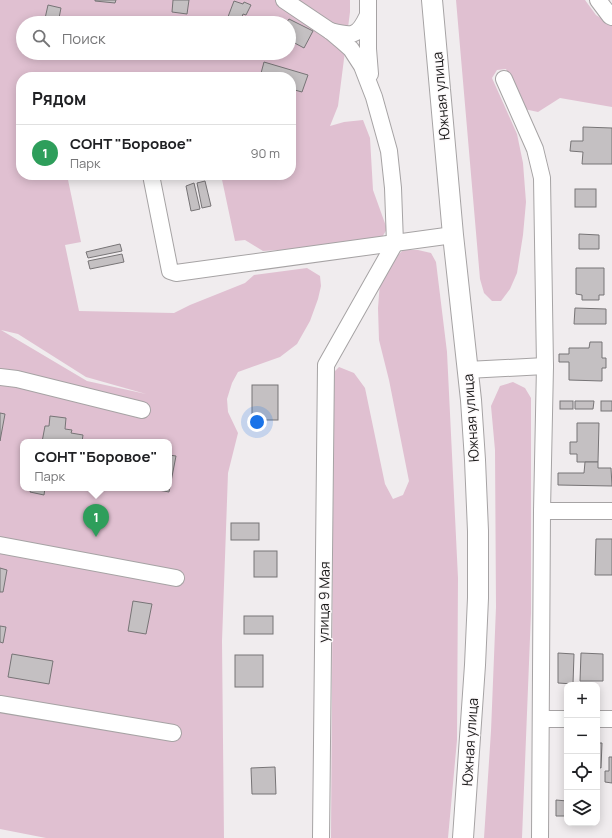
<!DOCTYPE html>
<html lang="ru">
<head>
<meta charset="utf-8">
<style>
  body { margin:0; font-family:Manrope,sans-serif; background:#f6f6f6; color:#202124 }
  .controls { position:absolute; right:12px; bottom:12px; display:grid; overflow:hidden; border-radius:8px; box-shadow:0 2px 10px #0003 }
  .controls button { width:36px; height:36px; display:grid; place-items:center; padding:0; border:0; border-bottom:1px solid #e0e0e0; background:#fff; color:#202124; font:20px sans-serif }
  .you { position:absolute; left:257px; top:422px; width:14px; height:14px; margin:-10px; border:3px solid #fff; border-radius:50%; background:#1a73e8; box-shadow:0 0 0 6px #1a73e833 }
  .badge { display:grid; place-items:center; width:26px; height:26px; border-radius:50%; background:#2563eb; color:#fff; font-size:13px; font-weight:700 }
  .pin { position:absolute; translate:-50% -33px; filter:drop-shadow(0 1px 2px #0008) }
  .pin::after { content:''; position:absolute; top:21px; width:14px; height:12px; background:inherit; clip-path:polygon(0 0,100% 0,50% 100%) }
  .popup { position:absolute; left:20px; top:439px; width:152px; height:52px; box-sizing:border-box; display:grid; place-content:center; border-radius:8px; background:#fff; filter:drop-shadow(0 1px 3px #0005); font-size:13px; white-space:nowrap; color:#757577 }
  .popup b { font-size:15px; color:#202124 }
  .popup::after { content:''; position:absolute; left:50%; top:100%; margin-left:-8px; border:8px solid transparent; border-top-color:#fff }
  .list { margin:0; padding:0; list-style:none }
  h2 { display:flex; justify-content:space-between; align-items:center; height:52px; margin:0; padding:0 16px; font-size:17px }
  h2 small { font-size:13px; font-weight:400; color:#757577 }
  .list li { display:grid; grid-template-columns:26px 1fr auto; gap:12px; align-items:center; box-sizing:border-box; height:56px; padding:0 16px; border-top:1px solid #e0e0e0 }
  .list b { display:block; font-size:15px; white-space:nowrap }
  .list p { margin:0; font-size:13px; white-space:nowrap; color:#757577 }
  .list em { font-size:13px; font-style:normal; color:#757577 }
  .icon { flex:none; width:22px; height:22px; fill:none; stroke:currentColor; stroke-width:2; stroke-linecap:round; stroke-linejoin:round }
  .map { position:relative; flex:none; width:612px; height:838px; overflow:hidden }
  .search { position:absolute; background:#fff; box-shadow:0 2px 10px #0003; left:16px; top:16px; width:280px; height:44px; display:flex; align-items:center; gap:10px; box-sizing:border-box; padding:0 14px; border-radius:22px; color:#757577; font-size:15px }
  .panel { position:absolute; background:#fff; box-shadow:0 2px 10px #0003; left:16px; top:72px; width:280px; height:108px; border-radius:16px }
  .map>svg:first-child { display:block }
</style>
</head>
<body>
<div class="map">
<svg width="612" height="838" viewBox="0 0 612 838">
  <rect width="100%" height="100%" fill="#f0ecee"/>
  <g fill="#e0c0d1" fill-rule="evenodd">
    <path d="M0,0H350V12L338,106L330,126L344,122L363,120L370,138L373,190L387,229L381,239L313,248L263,251L245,240L235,241L221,175H291V77H21V175H67L81,242L65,245L79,311L174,313L190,305L245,283L254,275L307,268L320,276L321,286L318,299L310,321L297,344L280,357L238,372L232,383L227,399L228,412L238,433L228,473L222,641L224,838H46L0,829ZM23,23H289V53H23ZM1,330L18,334L86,377L146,394L87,381ZM23,442H169V488H23Z"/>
    <polygon points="456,0 585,0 596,15 612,25 612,107 560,98 538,112 524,109 506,69 497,70 492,78 517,134 523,163 526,202 523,235 517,273 510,289 501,301 492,301 484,293 480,279"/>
    <polygon points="403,250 418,250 431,253 436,262 447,352 458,578 457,740 448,838 331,838 334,372 339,367 354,373 365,388 385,484 393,499 403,495 409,481 389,380 379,340 378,308 380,282 389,264"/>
    <polygon points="513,382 525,388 531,398 531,613 522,838 484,838 491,731 496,607 495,450 491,406 500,386"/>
  </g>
  <g fill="#c4c0c2" stroke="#777476">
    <polygon points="95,0 116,0 115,3 95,1"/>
    <polygon points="173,0 189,0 187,14 172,12"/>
    <polygon points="234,1 243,4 244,2 251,5 246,15 243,14 240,23 229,23 226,22"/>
    <polygon points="48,5 61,8 58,23 44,23"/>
    <polygon points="289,19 313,31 304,48 289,40 289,23 286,23"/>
    <polygon points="264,62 308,75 302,92 291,89 291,77 260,77"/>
    <polygon points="583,127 612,128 612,164 582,164 583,152 570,151 571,141 583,141"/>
    <polygon points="205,181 211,206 202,208 197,183"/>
    <polygon points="194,183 200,209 191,211 186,186"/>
    <rect x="575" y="189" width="21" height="18"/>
    <polygon points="579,234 599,235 599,249 579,249"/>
    <polygon points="120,244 122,251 88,258 86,252"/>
    <polygon points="122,254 124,262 90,269 88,261"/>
    <polygon points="576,268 604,268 604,295 599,295 599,300 582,300 582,295 576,294"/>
    <polygon points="575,308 606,309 606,324 574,324"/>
    <polygon points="590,342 602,342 602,358 606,358 606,368 602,368 602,381 569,380 569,362 559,362 559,354 569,354 569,348 589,348"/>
    <rect x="252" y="385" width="26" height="35"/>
    <rect x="560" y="401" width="13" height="8"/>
    <polygon points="575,401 594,401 593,409 575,409"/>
    <rect x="601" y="401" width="11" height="10"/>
    <polygon points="0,413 5,414 0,441"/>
    <polygon points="50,416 66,418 65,429 72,430 71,433 83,435 82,442 42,442 45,426 49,426"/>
    <polygon points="577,423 599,423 598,462 577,462 577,454 570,454 570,442 577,442"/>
    <polygon points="169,455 176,456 169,492 148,488 169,488"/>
    <polygon points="585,462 598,462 598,468 611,468 612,486 558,485 558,473 584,473"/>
    <polygon points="31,488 45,488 44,495 30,492"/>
    <rect x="231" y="523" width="28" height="17"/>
    <polygon points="596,539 612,539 612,575 595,575"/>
    <rect x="254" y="551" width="23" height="26"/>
    <polygon points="0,568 7,570 3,592 0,592"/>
    <polygon points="133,601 152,604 146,634 128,631"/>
    <rect x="244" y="616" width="29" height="18"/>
    <polygon points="0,626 6,627 3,643 0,642"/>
    <polygon points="558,653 574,654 573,684 558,683"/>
    <polygon points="581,653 603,654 603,681 580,681"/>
    <polygon points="12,654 53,661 49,684 8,677"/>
    <rect x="235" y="655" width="28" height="32"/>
    <polygon points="597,743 602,743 601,768 597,767"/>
    <polygon points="609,757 612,757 612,783 605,782 605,771 609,771"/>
    <polygon points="275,767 276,794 252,794 251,768"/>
    <polygon points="556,800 567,801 567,816 556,816"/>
  </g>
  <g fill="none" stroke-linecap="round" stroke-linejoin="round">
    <g stroke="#a6a3a4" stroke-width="18">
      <g id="minor">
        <polyline points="284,0 330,31 343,42 351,49 362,66 374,97 389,151 393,188 395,243 326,365 321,838"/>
        <polyline points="368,0 368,49 370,74"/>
        <polyline points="598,0 610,16 612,17"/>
        <path d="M330,31C351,36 357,38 367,17"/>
        <polyline points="504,79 535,149 542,178 545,366 542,511 540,838"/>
        <polyline points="151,175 170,271 176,273 453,235"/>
        <polyline points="467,370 545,366"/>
        <polyline points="0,377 17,379 142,410"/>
        <polyline points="542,511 612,511"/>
        <polyline points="0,545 176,578"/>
        <polyline points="0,704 173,733"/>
        <polyline points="541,719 567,719"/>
        <polyline points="597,719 612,719"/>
      </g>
    </g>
    <g stroke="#a6a3a4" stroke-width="22">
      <polyline id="major" points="432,0 453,235 471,400 475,460 478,531 478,598 475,665 463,838"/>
    </g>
    <use href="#minor" stroke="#fff" stroke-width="16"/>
    <use href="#major" stroke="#fff" stroke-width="20"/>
  </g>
  <g text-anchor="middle" stroke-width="3" stroke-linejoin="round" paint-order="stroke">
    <g font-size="14" fill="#1c1b1b" stroke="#fdfafb">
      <text transform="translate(441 96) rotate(-95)" y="5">Южная улица</text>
      <text transform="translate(471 418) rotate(-94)" y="5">Южная улица</text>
      <text transform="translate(324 602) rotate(-89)" y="5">улица 9 Мая</text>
      <text transform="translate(470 742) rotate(-86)" y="5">Южная улица</text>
    </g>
  </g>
</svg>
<div class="controls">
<button>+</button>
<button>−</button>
<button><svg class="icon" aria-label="locate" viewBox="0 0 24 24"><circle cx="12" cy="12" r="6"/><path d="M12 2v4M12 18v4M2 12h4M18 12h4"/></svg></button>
<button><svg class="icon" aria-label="layers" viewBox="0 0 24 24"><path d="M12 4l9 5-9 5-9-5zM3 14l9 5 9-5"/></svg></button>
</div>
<div class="you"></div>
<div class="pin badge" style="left:96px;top:537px;background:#2e9e5b">1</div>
<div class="popup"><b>СОНТ &quot;Боровое&quot;</b>Парк</div>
<div class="search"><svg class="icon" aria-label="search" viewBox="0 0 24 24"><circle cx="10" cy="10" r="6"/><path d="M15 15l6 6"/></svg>Поиск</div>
<section class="panel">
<h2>Рядом<small></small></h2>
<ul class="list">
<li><span class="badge" style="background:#2e9e5b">1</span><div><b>СОНТ &quot;Боровое&quot;</b><p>Парк</p></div><em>90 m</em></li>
</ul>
</section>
</div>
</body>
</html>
